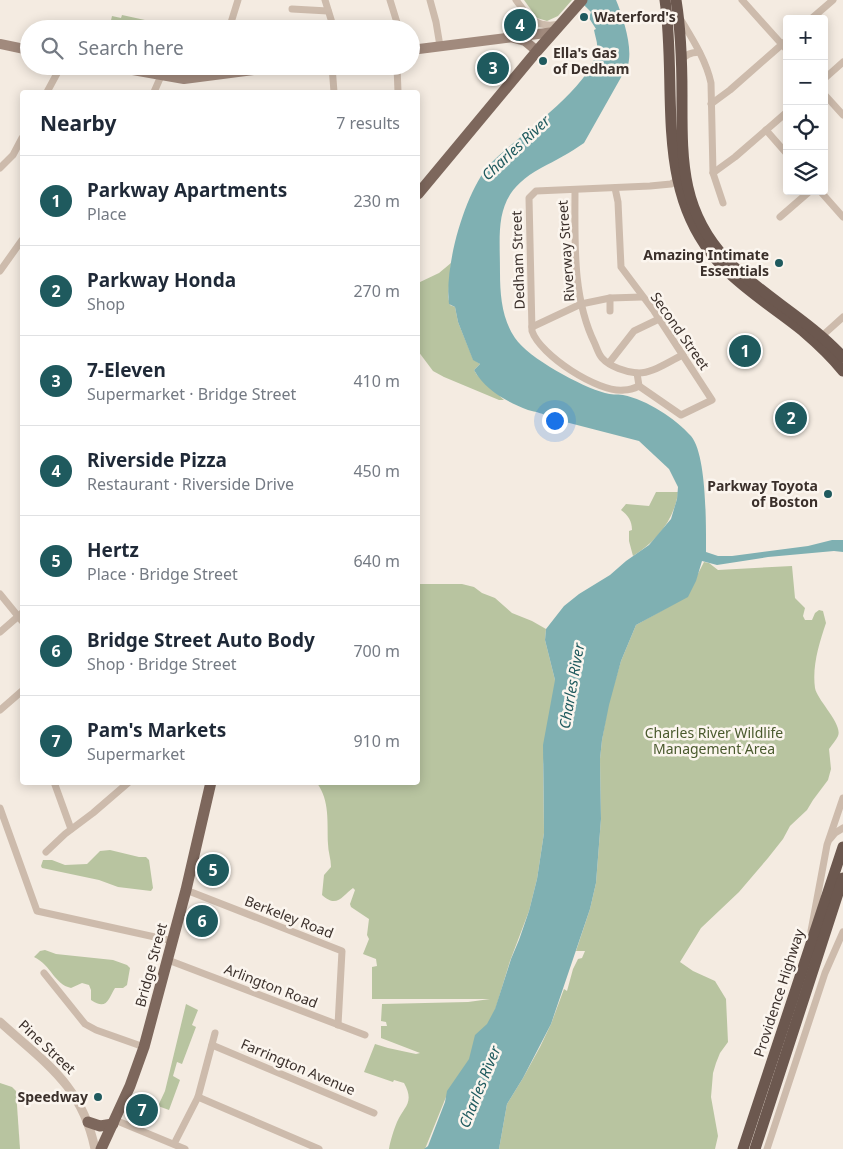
<!DOCTYPE html>
<html lang="en">
<head>
<meta charset="utf-8">
<style>
  body { margin:0; font-family:"Noto Sans",sans-serif; background:#f6f6f7; color:#1f2937 }
  .controls { position:absolute; right:15px; top:15px; display:grid; overflow:hidden; border-radius:5px; box-shadow:0 2px 12px #0003 }
  .controls button { width:45px; height:45px; display:grid; place-items:center; padding:0; border:0; border-bottom:1px solid #e0e1e3; background:#fff; color:#1f2937; font:25px sans-serif }
  .you { position:absolute; left:554px; top:420px; width:18px; height:18px; margin:-12px; border:4px solid #fff; border-radius:50%; background:#1a73e8; box-shadow:0 0 0 8px #1a73e833 }
  .badge { display:grid; place-items:center; width:32px; height:32px; border-radius:50%; background:#1f5a5e; color:#fff; font-size:16px; font-weight:700 }
  .pin { position:absolute; translate:-50% -50%; border:2px solid #fff; box-shadow:0 1px 5px #0006 }
  .list { margin:0; padding:0; list-style:none }
  h2 { display:flex; justify-content:space-between; align-items:center; height:65px; margin:0; padding:0 20px; font-size:21px }
  h2 small { font-size:16px; font-weight:400; color:#747a83 }
  .list li { display:grid; grid-template-columns:32px 1fr auto; gap:15px; align-items:center; box-sizing:border-box; height:90px; padding:0 20px; border-top:1px solid #e0e1e3 }
  .list b { display:block; font-size:19px; white-space:nowrap }
  .list p { margin:0; font-size:16px; white-space:nowrap; color:#747a83 }
  .list em { font-size:16px; font-style:normal; color:#747a83 }
  .icon { flex:none; width:28px; height:28px; fill:none; stroke:currentColor; stroke-width:2; stroke-linecap:round; stroke-linejoin:round }
  .map { position:relative; flex:none; width:843px; height:1149px; overflow:hidden }
  .search { position:absolute; background:#fff; box-shadow:0 2px 12px #0003; left:20px; top:20px; width:400px; height:55px; display:flex; align-items:center; gap:12px; box-sizing:border-box; padding:0 18px; border-radius:28px; color:#747a83; font-size:19px }
  .panel { position:absolute; background:#fff; box-shadow:0 2px 12px #0003; left:20px; top:90px; width:400px; height:695px; border-radius:5px }
  .map>svg:first-child { display:block }
</style>
</head>
<body>
<div class="map">
<svg width="843" height="1149" viewBox="0 0 843 1149">
  <rect width="100%" height="100%" fill="#f4ebe1"/>
  <g fill="#b8c4a0">
    <polygon points="524,0 572,0 558,16 547,21 537,18"/>
    <polygon points="122,15 145,20 142,29 109,29 112,16 121,18"/>
    <polygon points="451,263 448,297 450,305 455,307 458,322 473,359 480,364 474,370 477,375 504,400 499,400 444,377 433,371 418,351 418,283 439,273"/>
    <path d="M656,492H678C675,519 656,542 633,556L629,541V531L632,530C632,521 628,515 621,510L626,504L649,506Z"/>
    <path d="M704,562L709,563L718,570L792,566L795,598L805,608L803,616L805,620H812L815,613L819,610L823,611L826,623C819,644 812,666 815,688C817,700 843,724 838,736C836,740 832,745 829,749L831,769L828,780L813,800L807,810L790,826L783,839L768,858L739,892L701,928L680,962L693,971L715,981L726,999L728,1042L720,1053L716,1063L713,1073L711,1097L718,1136L715,1149H499L507,1104L523,1078L540,1047L551,1024L564,989L567,991L573,969L578,959L582,958L585,951H576L590,909L596,883L601,819L600,759L602,740L610,694L612,691L621,661L636,625L686,597Z"/>
    <path d="M418,584H462L474,587L482,593L495,598L512,613L532,621L546,629L545,640L556,684L543,764L544,833L537,879L529,911L510,961L493,1017L474,1052L446,1097L425,1149H389C390,1142 394,1129 397,1122C404,1106 415,1103 404,1083L394,1080L393,1082L364,1072L375,1044L388,1048L416,1054L420,1053L381,1038V1026H387L386,1022L381,1021L382,1004L468,1002L490,999H372V967L377,966L376,959L363,954L369,939L367,935L369,919L351,907L350,904L355,890L353,888C343,895 337,909 322,895L324,875L331,867C331,859 328,851 328,844C327,822 330,801 317,783L418,782Z"/>
    <polygon points="110,850 139,857 146,857 149,860 153,888 151,891 118,887 99,880 42,868 41,866 43,860 52,860 65,865 87,864 100,851"/>
    <path d="M45,950L56,954L113,960L127,965L130,968L127,985L123,988H115C108,999 107,1011 91,1000V990L89,985L82,983L71,988C54,984 52,966 34,957L40,951Z"/>
    <polygon points="186,1004 198,1010 192,1025 196,1027 182,1064 177,1062 173,1076 180,1080 169,1110 158,1106 165,1091"/>
    <polygon points="0,1083 12,1087 16,1091 20,1149 0,1149"/>
  </g>
  <path fill="#7fb0b2" d="M579,0H616C623,17 633,47 628,65L584,143C570,153 556,160 541,168C493,194 500,226 500,273C500,295 502,319 515,338C528,358 582,387 605,393C611,395 617,394 623,395C647,400 675,418 691,436C707,455 706,526 706,552L718,556H732L808,546L832,540H843V552L834,551L768,557L717,565L702,561L696,581L688,597L636,625L621,661L609,705L602,740L600,759L601,819L596,883L590,909L551,1024L523,1078L507,1104L499,1149H424L428,1146L445,1102L447,1091L469,1059L475,1035L487,1024L495,1009L511,959L519,940L529,911L537,879L544,833L543,745L555,680L545,640L546,629L564,606L579,594L610,575L626,561L649,545L671,519L677,499L678,487L669,469L639,441L550,418C543,413 536,412 528,410C506,401 486,391 474,370L480,364L473,360L458,322L455,307L449,304C444,266 465,192 490,164C516,137 593,87 597,49C598,43 595,36 594,30L596,29L589,18L591,12Z"/>
  <g fill="none" stroke-linecap="round" stroke-linejoin="round">
    <g stroke="#cdbbac" stroke-width="7">
      <polyline points="325,0 334,29"/>
      <polyline points="390,0 399,29"/>
      <polyline points="430,0 436,22 440,46"/>
      <path d="M516,0C529,18 536,29 560,24"/>
      <polyline points="742,0 787,50"/>
      <polyline points="292,9 328,11"/>
      <polyline points="811,19 833,0"/>
      <path d="M681,20C693,40 706,60 711,83L713,173L723,203"/>
      <polyline points="229,29 238,0"/>
      <polyline points="522,35 527,25 525,15"/>
      <path d="M681,61C686,54 690,53 699,52"/>
      <polyline points="332,66 334,92"/>
      <polyline points="397,66 398,92"/>
      <polyline points="824,79 843,62"/>
      <polyline points="47,92 61,66"/>
      <polyline points="154,92 161,76"/>
      <polyline points="824,94 843,115"/>
      <polyline points="711,104 730,90 787,40"/>
      <polyline points="766,130 787,154"/>
      <polyline points="0,168 13,155 22,138"/>
      <polyline points="713,173 735,157 787,112"/>
      <polyline points="615,188 618,202 621,267 654,311 712,400 681,415 639,386"/>
      <path d="M575,190C575,241 572,298 595,344C597,349 599,355 602,358C610,367 626,372 637,373C652,374 669,361 683,355"/>
      <polyline points="820,191 843,217"/>
      <polyline points="780,217 810,191"/>
      <polyline points="0,271 22,240"/>
      <polyline points="610,311 610,298"/>
      <polyline points="532,327 581,304 610,298 642,297"/>
      <polyline points="822,336 843,317"/>
      <polyline points="609,363 634,331 659,319"/>
      <path d="M637,373L639,386C635,388 629,390 624,390C598,393 540,355 532,331L529,198L536,191L650,186L671,184L677,181"/>
      <polyline points="0,594 22,621"/>
      <polyline points="0,632 22,613"/>
      <polyline points="0,710 22,691"/>
      <polyline points="54,782 71,829"/>
      <polyline points="0,808 37,911 173,941"/>
      <polyline points="830,839 835,833 843,828"/>
      <polyline points="46,852 65,834 93,813 129,782"/>
      <polyline points="186,890 342,951 338,1025"/>
      <polyline points="811,931 827,845 843,798"/>
      <polyline points="168,960 365,1035"/>
      <polyline points="44,973 85,1024 96,1030 144,1047"/>
      <polyline points="212,1045 374,1113"/>
      <polyline points="198,1097 319,1149"/>
      <polyline points="115,1120 185,1149"/>
      <polyline points="174,1144 198,1097 215,1033"/>
      <polyline points="767,1149 825,973 843,932"/>
    </g>
    <path stroke="#cdbbac" stroke-width="9" d="M0,1022C45,1063 82,1085 95,1149"/>
    <g stroke="#a18a7d" stroke-width="10">
      <polyline points="514,38 525,41 537,51"/>
      <polyline points="0,44 29,50"/>
      <polyline points="411,50 554,32"/>
      <polyline points="110,66 184,79 285,66"/>
    </g>
    <g stroke="#7d675c" stroke-width="11">
      <polyline points="418,194 537,51 582,0"/>
      <polyline points="88,1122 100,1126 113,1124"/>
      <polyline points="101,1149 130,1086 144,1047 186,890 211,782"/>
    </g>
    <g stroke="#6c584f" stroke-width="11">
      <path d="M665,0C678,92 652,194 723,267C747,292 776,309 803,331C817,343 831,356 843,371"/>
      <path d="M676,0C681,31 682,64 682,95C682,159 680,212 729,262C764,297 809,320 843,357"/>
      <polyline points="743,1149 843,847"/>
      <polyline points="755,1149 843,878"/>
    </g>
  </g>
  <g fill="#1f5a5e" stroke="#fbf5ee" stroke-width="2">
    <circle cx="584" cy="17" r="5"/>
    <circle cx="543" cy="61" r="5"/>
    <circle cx="779" cy="263" r="5"/>
    <circle cx="828" cy="494" r="5"/>
    <circle cx="98" cy="1097" r="5"/>
  </g>
  <g text-anchor="middle" stroke-width="5" stroke-linejoin="round" paint-order="stroke">
    <g font-size="14" font-weight="bold" fill="#3b302b" stroke="#fbf5ee" text-anchor="end">
      <text x="594" y="22" text-anchor="start">Waterford's</text>
      <text x="553" y="58" text-anchor="start">Ella's Gas<tspan x="553" dy="16">of Dedham</tspan></text>
      <text x="769" y="260">Amazing Intimate<tspan x="769" dy="16">Essentials</tspan></text>
      <text x="818" y="491">Parkway Toyota<tspan x="818" dy="16">of Boston</tspan></text>
      <text x="88" y="1102">Speedway</text>
    </g>
    <g font-size="14" fill="#3b302b" stroke="#fbf5ee">
      <text transform="translate(566 251) rotate(-94)" y="5">Riverway Street</text>
      <text transform="translate(518 260) rotate(-92)" y="5">Dedham Street</text>
      <text transform="translate(680 331) rotate(55)" y="5">Second Street</text>
      <text transform="translate(289 917) rotate(21)" y="5">Berkeley Road</text>
      <text transform="translate(151 965) rotate(-75)" y="5">Bridge Street</text>
      <text transform="translate(271 986) rotate(21)" y="5">Arlington Road</text>
      <text transform="translate(779 993) rotate(-72)" y="5">Providence Highway</text>
      <text transform="translate(47 1047) rotate(43)" y="5">Pine Street</text>
      <text transform="translate(298 1067) rotate(23)" y="5">Farrington Avenue</text>
    </g>
    <g font-size="14" fill="#4a5a2e" stroke="#fbf5ee">
      <text x="714" y="738">Charles River Wildlife<tspan x="714" dy="16">Management Area</tspan></text>
    </g>
    <g font-size="15" font-style="italic" fill="#1f5a5e" stroke="#fbf5ee">
      <text transform="translate(516 148) rotate(-43)" y="5">Charles River</text>
      <text transform="translate(572 686) rotate(-80)" y="5">Charles River</text>
      <text transform="translate(480 1087) rotate(-68)" y="5">Charles River</text>
    </g>
  </g>
</svg>
<div class="controls">
<button>+</button>
<button>−</button>
<button><svg class="icon" aria-label="locate" viewBox="0 0 24 24"><circle cx="12" cy="12" r="6"/><path d="M12 2v4M12 18v4M2 12h4M18 12h4"/></svg></button>
<button><svg class="icon" aria-label="layers" viewBox="0 0 24 24"><path d="M12 4l9 5-9 5-9-5zM3 14l9 5 9-5"/></svg></button>
</div>
<div class="you"></div>
<div class="pin badge" style="left:745px;top:351px">1</div>
<div class="pin badge" style="left:791px;top:418px">2</div>
<div class="pin badge" style="left:493px;top:68px">3</div>
<div class="pin badge" style="left:520px;top:25px">4</div>
<div class="pin badge" style="left:213px;top:870px">5</div>
<div class="pin badge" style="left:202px;top:921px">6</div>
<div class="pin badge" style="left:142px;top:1110px">7</div>
<div class="search"><svg class="icon" aria-label="search" viewBox="0 0 24 24"><circle cx="10" cy="10" r="6"/><path d="M15 15l6 6"/></svg>Search here</div>
<section class="panel">
<h2>Nearby<small>7 results</small></h2>
<ul class="list">
<li><span class="badge">1</span><div><b>Parkway Apartments</b><p>Place</p></div><em>230 m</em></li>
<li><span class="badge">2</span><div><b>Parkway Honda</b><p>Shop</p></div><em>270 m</em></li>
<li><span class="badge">3</span><div><b>7-Eleven</b><p>Supermarket · Bridge Street</p></div><em>410 m</em></li>
<li><span class="badge">4</span><div><b>Riverside Pizza</b><p>Restaurant · Riverside Drive</p></div><em>450 m</em></li>
<li><span class="badge">5</span><div><b>Hertz</b><p>Place · Bridge Street</p></div><em>640 m</em></li>
<li><span class="badge">6</span><div><b>Bridge Street Auto Body</b><p>Shop · Bridge Street</p></div><em>700 m</em></li>
<li><span class="badge">7</span><div><b>Pam's Markets</b><p>Supermarket</p></div><em>910 m</em></li>
</ul>
</section>
</div>
</body>
</html>
